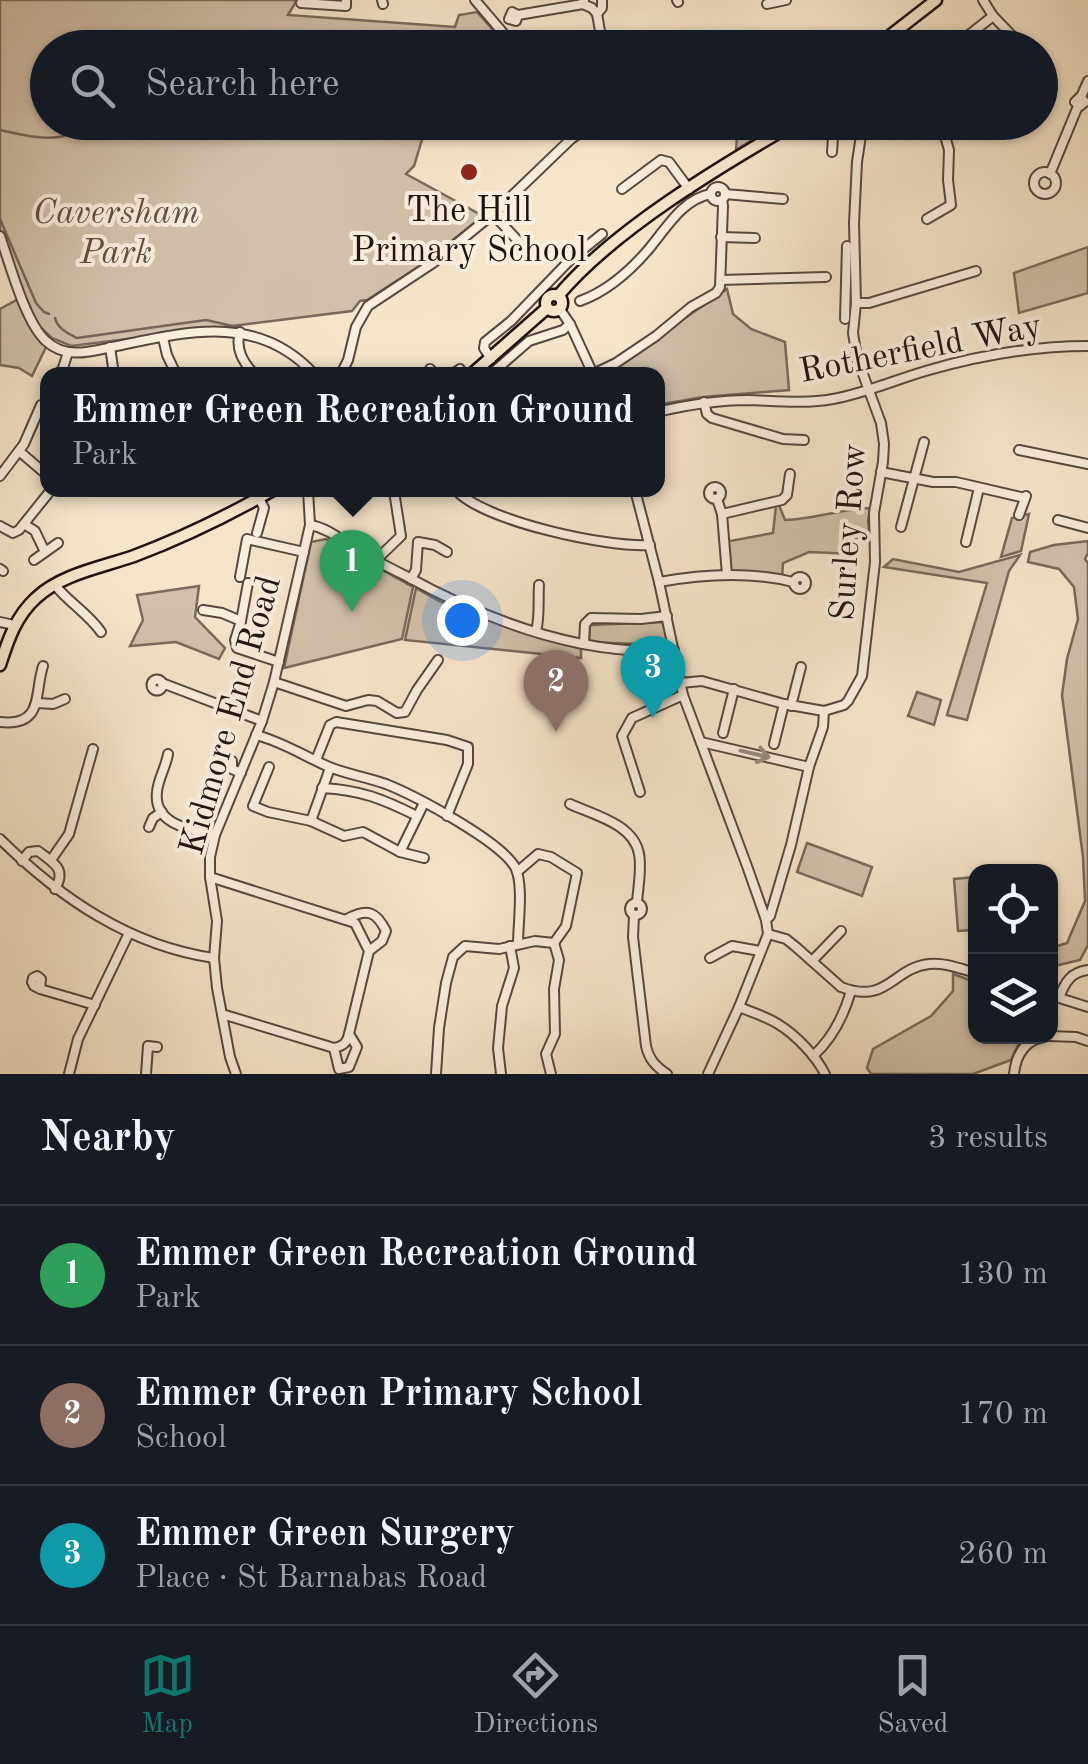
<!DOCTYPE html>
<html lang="en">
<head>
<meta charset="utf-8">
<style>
  body { margin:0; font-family:"Old Standard TT",serif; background:#242831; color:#f1f3f6 }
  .controls { position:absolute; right:30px; bottom:30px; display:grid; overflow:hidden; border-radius:20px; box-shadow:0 2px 8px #0004 }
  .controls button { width:90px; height:90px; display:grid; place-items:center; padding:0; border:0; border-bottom:2px solid #363941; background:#171b24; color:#f1f3f6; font:50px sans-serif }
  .you { position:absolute; left:462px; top:620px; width:35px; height:35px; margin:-25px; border:8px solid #fff; border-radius:50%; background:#1a73e8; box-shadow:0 0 0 15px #1a73e833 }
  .badge { display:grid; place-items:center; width:65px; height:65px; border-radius:50%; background:#0f766e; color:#fff; font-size:32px; font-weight:700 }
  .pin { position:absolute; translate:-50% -82px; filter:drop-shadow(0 2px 5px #0008) }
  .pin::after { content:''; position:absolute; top:52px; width:35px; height:30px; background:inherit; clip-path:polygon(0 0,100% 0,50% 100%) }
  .popup { position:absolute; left:40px; top:367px; width:625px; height:130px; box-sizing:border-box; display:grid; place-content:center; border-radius:20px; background:#171b24; filter:drop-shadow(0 2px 8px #0005); font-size:32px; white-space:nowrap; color:#9ea1a6 }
  .popup b { font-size:38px; color:#f1f3f6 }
  .popup::after { content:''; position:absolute; left:50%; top:100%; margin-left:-20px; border:20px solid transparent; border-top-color:#171b24 }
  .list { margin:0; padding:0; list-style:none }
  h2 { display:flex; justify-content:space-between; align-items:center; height:130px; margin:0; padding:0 40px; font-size:42px }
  h2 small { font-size:32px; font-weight:400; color:#9ea1a6 }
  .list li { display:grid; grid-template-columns:65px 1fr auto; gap:30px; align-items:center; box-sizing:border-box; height:140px; padding:0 40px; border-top:2px solid #363941 }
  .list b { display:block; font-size:38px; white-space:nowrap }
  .list p { margin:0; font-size:32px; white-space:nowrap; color:#9ea1a6 }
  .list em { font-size:32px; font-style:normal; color:#9ea1a6 }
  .icon { flex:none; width:55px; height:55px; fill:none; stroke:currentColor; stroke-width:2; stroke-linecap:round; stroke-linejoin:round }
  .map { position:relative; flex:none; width:1088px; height:1074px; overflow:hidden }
  .search { position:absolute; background:#171b24; box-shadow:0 2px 8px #0004; left:30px; right:30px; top:30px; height:110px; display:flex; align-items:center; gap:25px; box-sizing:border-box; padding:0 35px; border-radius:55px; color:#9ea1a6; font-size:38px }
  .sheet { height:550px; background:#171b24 }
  nav { display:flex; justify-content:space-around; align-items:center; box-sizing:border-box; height:140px; border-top:2px solid #363941; background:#171b24; font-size:28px; color:#9ea1a6 }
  nav a { display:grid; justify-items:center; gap:5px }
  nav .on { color:#0f766e }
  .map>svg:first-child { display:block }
</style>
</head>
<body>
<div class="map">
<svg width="1088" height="1074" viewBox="0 0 1088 1074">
  <rect width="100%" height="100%" fill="#f7e5ca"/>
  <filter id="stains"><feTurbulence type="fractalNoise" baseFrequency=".002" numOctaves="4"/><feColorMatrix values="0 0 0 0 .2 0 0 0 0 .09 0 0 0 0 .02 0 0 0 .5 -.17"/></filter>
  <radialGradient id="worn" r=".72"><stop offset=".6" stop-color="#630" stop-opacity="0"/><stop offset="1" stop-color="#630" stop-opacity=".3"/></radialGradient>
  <g fill="#d2c1aa" stroke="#796a5c" stroke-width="2.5">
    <polygon points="0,0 297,0 288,15 455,27 459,15 477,12 508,47 48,48 48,122 427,123 414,166 406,174 483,216 424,263 367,300 360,301 352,311 71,346 52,338 38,325 0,239"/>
    <polygon points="738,123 773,122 773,123 771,128 736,150"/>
    <polygon points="1088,247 1088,293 1019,313 1014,273"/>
    <polygon points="727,289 733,314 751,329 785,342 789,390 703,397 657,405 657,374 604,374"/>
    <polygon points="22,297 48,343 32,376 19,368 0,365 0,309"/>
    <path d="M776,505H779L785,520C814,519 841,509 870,508L868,521L870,538L856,537L855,554L809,552L783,563L782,579L727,575L725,542L773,533Z"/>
    <polygon points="1029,514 1021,551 1001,557 1012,518"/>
    <polygon points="326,539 413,587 402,639 284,668 311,542"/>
    <polygon points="1088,541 1088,553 1085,559 1088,563 1088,945 1080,960 1051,967 1051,948 1067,943 1085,901 1083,857 1062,695 1067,659 1078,619 1074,587 1059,569 1028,562 1030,552 1054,545"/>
    <polygon points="1020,555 1009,571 967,720 947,715 987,583 884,567 893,559 959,572"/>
    <polygon points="199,586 195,617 225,648 219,659 176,642 130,646 143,620 137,595"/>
    <polygon points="416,588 439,601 581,649 581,658 405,640"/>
    <polygon points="664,622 669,641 665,645 589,642 590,625"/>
    <polygon points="917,692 941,700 934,725 908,716"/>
    <polygon points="807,843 872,867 862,896 797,872"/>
    <polygon points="975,877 975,930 958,931 954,879"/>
    <polygon points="953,974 975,982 976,1036 1016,1037 1020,1041 1011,1060 973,1074 871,1074 867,1068 873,1049 931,1016 953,991"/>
  </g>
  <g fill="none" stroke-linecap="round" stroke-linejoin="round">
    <g stroke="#756659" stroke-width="2.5">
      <path d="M0,130C20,134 43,141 64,136"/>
      <polyline points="0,219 36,303 44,312 49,314"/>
      <path d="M55,318C58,329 67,333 77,338L206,320L241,328"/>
    </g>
    <g stroke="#56483e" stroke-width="12">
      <g id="minor">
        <polyline points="303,0 301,3 346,6 346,0"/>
        <polyline points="382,0 383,4"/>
        <polyline points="475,0 516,48"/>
        <polyline points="584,0 583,4 592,8 597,14 602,8 602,0"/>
        <polyline points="677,0 678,2"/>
        <polyline points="983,0 993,16 1024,48"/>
        <polyline points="767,4 786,0"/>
        <polygon points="512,12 518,15 516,21 509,19"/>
        <polyline points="597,14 603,48"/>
        <polyline points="518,15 583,4"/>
        <polyline points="961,48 969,35 993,16"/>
        <polygon points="1080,97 1085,102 1080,106 1075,102"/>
        <polyline points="1081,97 1088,81"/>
        <polyline points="832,152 834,122"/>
        <circle cx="1045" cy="183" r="11"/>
        <polyline points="1050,174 1078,106"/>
        <circle cx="718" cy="194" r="7"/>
        <polyline points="622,189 661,160 669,162 689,189"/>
        <polyline points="725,194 783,199"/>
        <polyline points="493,214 521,244"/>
        <polyline points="927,219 951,205 948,180 949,150 941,122"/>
        <path d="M0,236C10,264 25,322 46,341C65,359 89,352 112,347C185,332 257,312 314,374"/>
        <polyline points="721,237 755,238"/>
        <polyline points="721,280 826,277"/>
        <path d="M580,301C608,291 629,272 648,250C666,229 682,199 711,194"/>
        <polyline points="856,303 869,303 976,271"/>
        <polyline points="559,308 570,324 593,374 616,363 656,336 691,307 716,293 720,287 723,206 722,200"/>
        <polyline points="845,319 847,246"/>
        <path d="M240,332C235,349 243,362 254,374"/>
        <polyline points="163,338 167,355 176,374"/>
        <polyline points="110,347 114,374"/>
        <polyline points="491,359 484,348 485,342 511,321 571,259 602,234"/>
        <polyline points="430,369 435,374"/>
        <polyline points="59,374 63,368 68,352"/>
        <polyline points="341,374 348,360 356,327 368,306 433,263 493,214 571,139 595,122"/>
        <polyline points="453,374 460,369"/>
        <polyline points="491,374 529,341 563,330 570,324"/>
        <polyline points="704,402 707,414 712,418 783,439 804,440"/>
        <path d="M657,412C687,405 717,400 748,400C777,401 805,404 833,399C866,393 897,379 929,370C981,355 1033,346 1088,346"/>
        <polyline points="1019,450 1088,464"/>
        <polyline points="19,451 47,475"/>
        <polyline points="881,472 933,482 956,482 1025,498"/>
        <polyline points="0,476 24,444 41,405"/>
        <circle cx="715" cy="493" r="6"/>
        <path d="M456,490C483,521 608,548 650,545"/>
        <polyline points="635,490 659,582 683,695 747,866 766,920 768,934 739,1007 708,1074"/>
        <polyline points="717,499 722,514 727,575"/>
        <polyline points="722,514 782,500 787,495 790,474"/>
        <polyline points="1019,515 1026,496"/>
        <polyline points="1058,520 1088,528"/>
        <polyline points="24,524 35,531 45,552"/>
        <path d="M310,525C328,528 341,540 357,550C372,559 388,567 404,575C484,619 581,657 674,650"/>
        <polyline points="0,526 13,533 19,530 51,490"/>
        <polyline points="901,527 924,442"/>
        <polyline points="257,533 264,508 259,498"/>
        <polyline points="966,542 979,488"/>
        <polyline points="34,560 58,543"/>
        <polyline points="376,560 401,536 394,491"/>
        <polyline points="0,569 3,571"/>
        <circle cx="800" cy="583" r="6"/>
        <polyline points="240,577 247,539 304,552"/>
        <polyline points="411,579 416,570 418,542 435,545 447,552"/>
        <path d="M659,582C703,574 749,571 793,582"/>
        <path d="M55,585C69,603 88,613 101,632"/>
        <polyline points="203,610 222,613 241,621 235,640 237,648 279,662"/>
        <polyline points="241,621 248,583"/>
        <polyline points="0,622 14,625"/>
        <path d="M536,631C540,618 538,600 539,585"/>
        <polyline points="584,643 585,624 591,618 641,619 667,616"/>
        <circle cx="157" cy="685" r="5.5"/>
        <polyline points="274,682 346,706 368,700 377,701 397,713 405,712 417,690 438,660"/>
        <polyline points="162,683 262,721"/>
        <polyline points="680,683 702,681 784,704 824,711 844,705 848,701 862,676 875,562 874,513 883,462 884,444 881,423 857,358 853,333 856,303 854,223 857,162 863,122"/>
        <polyline points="38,703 53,704 65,699"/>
        <polyline points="791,706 801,667"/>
        <path d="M0,722C44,727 34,694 43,666"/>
        <polyline points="723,733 734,689"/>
        <path d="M256,735C283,742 302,755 327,766C345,774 367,777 386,784C416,796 500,841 515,867C524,884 518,924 518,944"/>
        <polyline points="701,742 809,767"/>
        <polyline points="774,744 784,704"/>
        <path d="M168,754C166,767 158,779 157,792C153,825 192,830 215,835"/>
        <polyline points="316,760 330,725 336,722 447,740 468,747 468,764 447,816"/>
        <polyline points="232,761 232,769 241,773"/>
        <polyline points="269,767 253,806 268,812 311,821 344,836 363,832 400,852 424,803"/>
        <path d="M322,788C361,790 383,799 417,816"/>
        <polyline points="640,792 622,736 632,718 683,695"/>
        <path d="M570,804C594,815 634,824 639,854C642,869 638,887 637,903"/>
        <polyline points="311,821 330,768"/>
        <polyline points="149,827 153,818 162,812"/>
        <path d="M0,839C60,898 130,946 214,958"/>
        <polyline points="400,852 424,858"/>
        <polyline points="51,860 69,834 93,749"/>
        <path d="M22,861L29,852L38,851C54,863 67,869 55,889"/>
        <polyline points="517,872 538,854 551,857 577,873 566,926 554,943"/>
        <path d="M210,877L355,923L369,951L349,1034C347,1043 343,1046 334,1048L222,1014"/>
        <circle cx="636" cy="909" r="6"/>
        <path d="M634,915L633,937L646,1046C649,1059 655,1066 667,1074"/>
        <path d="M347,919C367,908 376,911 386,931L382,941L369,951"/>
        <polyline points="766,920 770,916 791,845 809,767 823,727 824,711"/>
        <path d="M768,934L786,939L796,947L841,987C888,1005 892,968 929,964C944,962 961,969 976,973"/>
        <polyline points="710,958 732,946 760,951"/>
        <polyline points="812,961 841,931"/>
        <polyline points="40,989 41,979 37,976 33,978 32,982 34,986 40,989 95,1005"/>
        <polyline points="1050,995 1088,1007"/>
        <path d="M1059,998C1065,982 1071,972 1088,970"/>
        <path d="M739,1007C752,1012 767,1017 778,1024C796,1035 816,1056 825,1074"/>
        <polyline points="1050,1036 1076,1037 1088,1041"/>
        <polyline points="334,1048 339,1069 349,1067 357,1047 349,1034"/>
        <path d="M813,1056C832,1039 844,1015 851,991"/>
        <polyline points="69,1074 78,1039 129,933"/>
        <polyline points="146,1074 148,1046 157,1047"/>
        <polyline points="236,1074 230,1057 217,988 214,958 217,921 210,877 210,857 215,835 262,721 274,682 310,525 308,490"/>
        <polyline points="436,1074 439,1028 446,983 453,957 465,946 499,949 535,941 554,943"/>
        <polyline points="501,1074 498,1048 502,1006 514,968 510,946"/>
        <polyline points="551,1074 546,1054 555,1034 554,989 559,960 554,943"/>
        <path d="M1014,1074C1016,1054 1025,1040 1046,1036"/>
      </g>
    </g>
    <g stroke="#20130f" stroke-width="15">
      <g id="major">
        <polyline points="882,48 891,35 936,0"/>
        <circle cx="554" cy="303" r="8"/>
        <path d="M558,296C613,230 722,165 797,122"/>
        <polyline points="472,374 547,308"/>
        <path d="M0,665C8,640 16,616 36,598C61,574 103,567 134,556C182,538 229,515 273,490"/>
      </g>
    </g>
    <use href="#minor" stroke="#faeedd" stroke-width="8"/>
    <use href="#major" stroke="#f7e5ca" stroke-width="10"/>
  </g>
  <defs><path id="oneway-shaft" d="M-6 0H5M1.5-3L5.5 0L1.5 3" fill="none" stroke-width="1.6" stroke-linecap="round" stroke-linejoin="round" transform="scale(2.5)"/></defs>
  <use stroke="#988b80" href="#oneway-shaft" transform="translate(755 754) rotate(13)"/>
  <circle fill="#8f2418" stroke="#faeedd" stroke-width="4" cx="469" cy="172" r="10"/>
  <g text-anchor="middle" stroke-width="8" stroke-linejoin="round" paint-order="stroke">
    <g font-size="35" fill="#20130f" stroke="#faeedd">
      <text x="469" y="221">The Hill<tspan x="469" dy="40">Primary School</tspan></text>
    </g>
    <g font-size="35" font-style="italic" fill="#5e5045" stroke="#faeedd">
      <text x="116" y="223">Caversham<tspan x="116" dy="40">Park</tspan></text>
    </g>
    <g font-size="35" fill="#20130f" stroke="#faeedd">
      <text transform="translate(920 347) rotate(-11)" y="12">Rotherfield Way</text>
      <text transform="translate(847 532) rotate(-86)" y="12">Surley Row</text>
      <text transform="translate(229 715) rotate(-74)" y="12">Kidmore End Road</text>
    </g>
  </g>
  <rect width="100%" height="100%" filter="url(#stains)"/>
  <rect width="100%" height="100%" fill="url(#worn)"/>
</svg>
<div class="controls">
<button><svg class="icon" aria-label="locate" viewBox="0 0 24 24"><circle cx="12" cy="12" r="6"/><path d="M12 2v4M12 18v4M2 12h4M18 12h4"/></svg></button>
<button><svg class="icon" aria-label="layers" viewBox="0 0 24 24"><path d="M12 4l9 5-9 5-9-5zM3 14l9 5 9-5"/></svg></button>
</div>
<div class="you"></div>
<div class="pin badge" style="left:352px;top:612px;background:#2e9e5b">1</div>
<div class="popup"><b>Emmer Green Recreation Ground</b>Park</div>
<div class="pin badge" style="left:556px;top:732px;background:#8d6e63">2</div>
<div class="pin badge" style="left:653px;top:718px;background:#0f9aa8">3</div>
<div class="search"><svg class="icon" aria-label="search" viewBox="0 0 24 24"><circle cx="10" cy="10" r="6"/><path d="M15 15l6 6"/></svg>Search here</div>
</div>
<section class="sheet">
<h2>Nearby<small>3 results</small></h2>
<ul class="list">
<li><span class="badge" style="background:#2e9e5b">1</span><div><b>Emmer Green Recreation Ground</b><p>Park</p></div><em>130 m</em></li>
<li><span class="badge" style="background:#8d6e63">2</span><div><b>Emmer Green Primary School</b><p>School</p></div><em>170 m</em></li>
<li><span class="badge" style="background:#0f9aa8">3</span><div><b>Emmer Green Surgery</b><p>Place · St Barnabas Road</p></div><em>260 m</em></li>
</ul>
</section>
<nav>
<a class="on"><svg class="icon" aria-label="map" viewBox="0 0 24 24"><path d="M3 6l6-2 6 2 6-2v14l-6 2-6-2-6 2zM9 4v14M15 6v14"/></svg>Map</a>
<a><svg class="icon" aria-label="directions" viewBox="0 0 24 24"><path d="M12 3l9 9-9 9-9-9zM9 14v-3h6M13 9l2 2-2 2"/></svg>Directions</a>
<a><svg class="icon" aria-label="saved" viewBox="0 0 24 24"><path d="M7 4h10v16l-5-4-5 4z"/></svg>Saved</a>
</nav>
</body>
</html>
